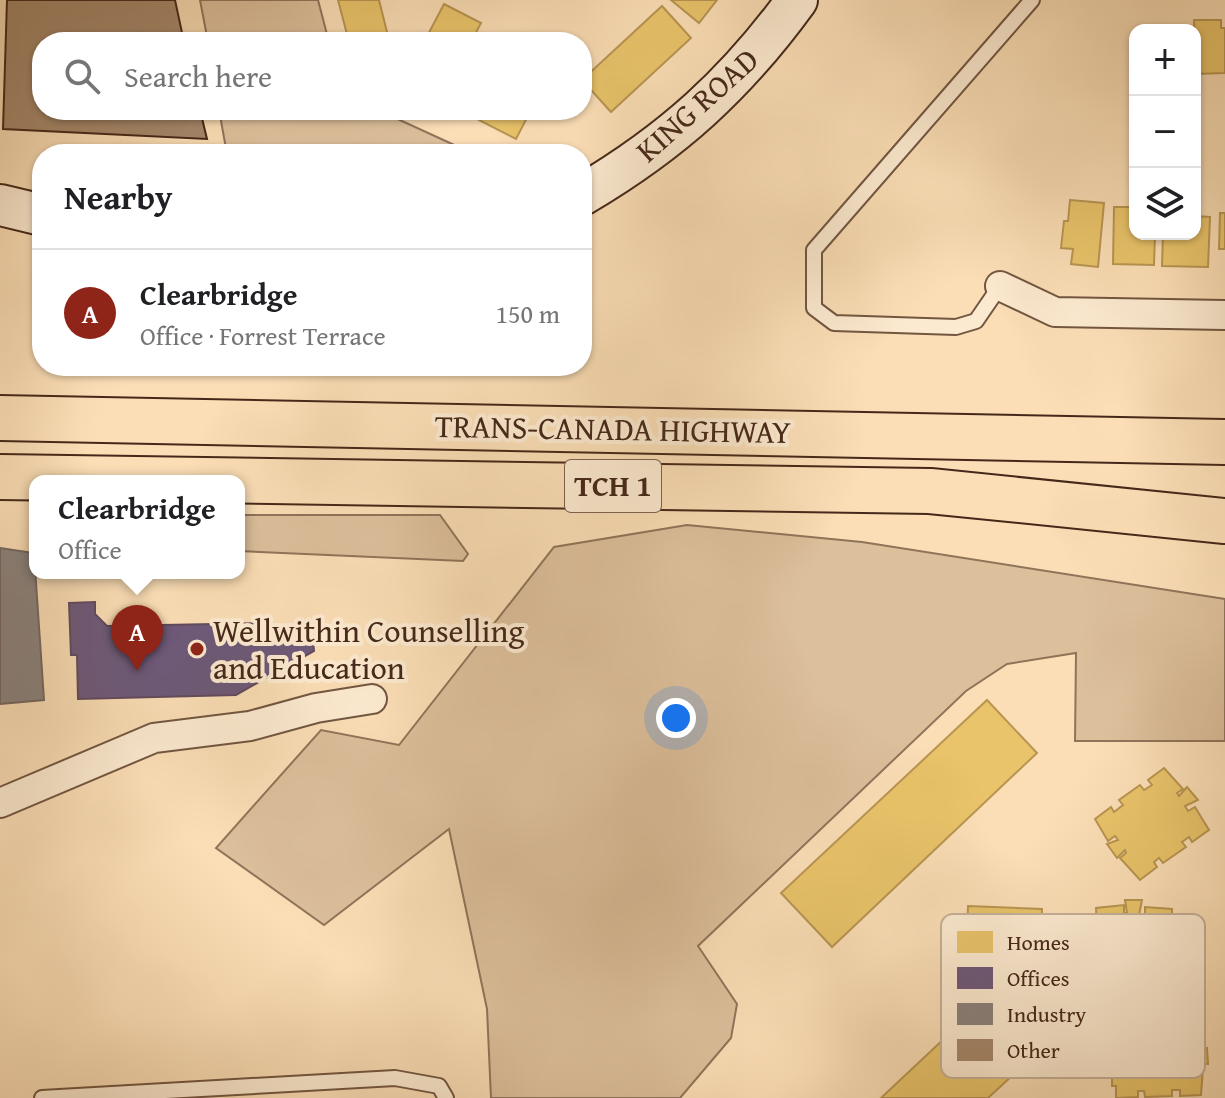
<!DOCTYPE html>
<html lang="en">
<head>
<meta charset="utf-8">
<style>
  body { margin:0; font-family:"Gentium Book Plus",serif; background:#f6f6f6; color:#202124 }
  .controls { position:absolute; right:24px; top:24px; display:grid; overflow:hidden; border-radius:16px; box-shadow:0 2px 6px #0004 }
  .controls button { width:72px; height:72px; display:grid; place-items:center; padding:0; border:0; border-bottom:2px solid #e0e0e0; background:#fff; color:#202124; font:40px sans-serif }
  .you { position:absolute; left:676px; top:718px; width:28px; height:28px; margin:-20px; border:6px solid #fff; border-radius:50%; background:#1a73e8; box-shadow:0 0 0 12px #1a73e833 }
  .badge { display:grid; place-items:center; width:52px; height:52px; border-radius:50%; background:#8f2418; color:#fff; font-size:26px; font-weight:700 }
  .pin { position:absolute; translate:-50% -66px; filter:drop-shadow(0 2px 4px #0008) }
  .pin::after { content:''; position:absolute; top:42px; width:28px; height:24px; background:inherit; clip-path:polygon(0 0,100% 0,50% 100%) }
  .popup { position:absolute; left:29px; top:475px; width:216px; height:104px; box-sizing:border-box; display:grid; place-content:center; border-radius:16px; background:#fff; filter:drop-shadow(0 2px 6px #0005); font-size:26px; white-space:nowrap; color:#757577 }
  .popup b { font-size:30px; color:#202124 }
  .popup::after { content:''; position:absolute; left:50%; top:100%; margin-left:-16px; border:16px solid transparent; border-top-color:#fff }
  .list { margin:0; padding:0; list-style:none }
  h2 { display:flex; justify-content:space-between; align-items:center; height:104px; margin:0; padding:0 32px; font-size:34px }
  h2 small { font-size:26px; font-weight:400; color:#757577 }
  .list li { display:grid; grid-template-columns:52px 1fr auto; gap:24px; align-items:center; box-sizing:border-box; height:128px; padding:0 32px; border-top:2px solid #e0e0e0 }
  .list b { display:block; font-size:30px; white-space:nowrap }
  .list p { margin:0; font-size:26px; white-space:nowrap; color:#757577 }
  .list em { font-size:26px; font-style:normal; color:#757577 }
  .icon { flex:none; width:44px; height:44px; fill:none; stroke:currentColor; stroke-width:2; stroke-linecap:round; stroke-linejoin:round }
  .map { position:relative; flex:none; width:1225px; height:1098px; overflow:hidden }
  .search { position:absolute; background:#fff; box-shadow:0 2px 6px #0004; left:32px; top:32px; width:560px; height:88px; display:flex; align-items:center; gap:20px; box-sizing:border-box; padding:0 28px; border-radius:32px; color:#757577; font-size:30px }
  .panel { position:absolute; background:#fff; box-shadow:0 2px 6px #0004; left:32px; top:144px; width:560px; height:232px; border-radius:32px }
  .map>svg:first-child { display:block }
</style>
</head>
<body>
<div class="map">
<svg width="1225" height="1098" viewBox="0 0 1225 1098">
  <rect width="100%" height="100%" fill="#fbdeb6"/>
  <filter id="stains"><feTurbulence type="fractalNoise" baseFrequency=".0025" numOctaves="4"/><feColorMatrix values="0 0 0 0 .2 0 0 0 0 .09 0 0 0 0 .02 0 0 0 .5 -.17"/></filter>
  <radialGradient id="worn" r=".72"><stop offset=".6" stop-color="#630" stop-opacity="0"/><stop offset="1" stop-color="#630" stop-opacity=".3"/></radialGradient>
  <g fill="#dcbf9b" stroke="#90745a" stroke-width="2">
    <polygon points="200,0 318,0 329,42 208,42"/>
    <polygon points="219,110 378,110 474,154 227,154"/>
    <polygon points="239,515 440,515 468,554 463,561 239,551"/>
    <polygon points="687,525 862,542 1225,599 1225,741 1075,741 1076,653 1007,664 966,691 698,946 737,1004 731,1038 680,1098 491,1098 487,1009 449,829 324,925 216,848 321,730 399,745 554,547"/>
  </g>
  <g fill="#e9c46a" stroke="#b89552" stroke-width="2">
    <polygon points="338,0 379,0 389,40 349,42"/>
    <polygon points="671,0 717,0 699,23"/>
    <polygon points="444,4 481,23 471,42 424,42"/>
    <polygon points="662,6 691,38 611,112 582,80"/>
    <polygon points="1194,20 1221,20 1221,28 1225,28 1225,73 1195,74"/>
    <polygon points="523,33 540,42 519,42"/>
    <polygon points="484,110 531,110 516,139 479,120"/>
    <polygon points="1070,200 1104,203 1098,267 1071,264 1073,249 1061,248 1064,221 1068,221"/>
    <polygon points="1114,207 1135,207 1135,234 1155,234 1154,265 1113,264"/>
    <polygon points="1220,213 1225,213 1225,249 1219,249"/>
    <polygon points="1195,216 1210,217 1208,267 1162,266 1163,234 1195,234"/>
    <polygon points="987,700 1037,753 832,947 781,893"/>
    <polygon points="1164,768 1183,789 1177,793 1179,796 1187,787 1198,800 1185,806 1188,811 1195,807 1209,830 1192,842 1189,837 1182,842 1186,847 1163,863 1159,858 1154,862 1157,867 1140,880 1120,858 1126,853 1125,850 1117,858 1107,844 1118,840 1115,836 1108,841 1095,819 1111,807 1114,812 1123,805 1119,800 1140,785 1144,790 1152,785 1148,780"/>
    <polygon points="1125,900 1142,900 1139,915 1145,915 1145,907 1172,909 1172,929 1166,929 1166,937 1172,937 1172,965 1165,965 1165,972 1172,972 1172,994 1142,997 1142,989 1139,988 1141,999 1123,999 1127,988 1122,987 1122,996 1096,993 1096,974 1102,974 1102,963 1096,963 1096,938 1102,937 1102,928 1097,928 1096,908 1124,905 1124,913 1127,913"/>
    <polygon points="968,906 1042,909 1037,1053 988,1098 881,1098 964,1020"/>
    <polygon points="1169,1020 1170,1027 1179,1026 1179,1021 1199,1020 1203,1047 1195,1047 1196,1050 1207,1048 1208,1064 1194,1063 1194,1069 1203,1068 1201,1095 1180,1096 1180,1090 1172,1090 1172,1096 1145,1097 1144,1091 1138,1091 1138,1097 1116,1098 1116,1086 1112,1086 1112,1069 1120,1069 1119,1066 1109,1068 1109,1050 1120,1053 1120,1048 1112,1048 1113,1022 1133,1022 1133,1028 1144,1027 1144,1021"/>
  </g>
  <polygon fill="#6d597a" stroke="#614a5d" stroke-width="2" points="95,602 95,614 107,626 267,623 268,626 297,625 312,633 314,651 236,695 78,699 77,655 71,655 69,603"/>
  <polygon fill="#8a817c" stroke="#75665e" stroke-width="2" points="0,548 34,553 44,700 0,704"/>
  <polygon fill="#a4876b" stroke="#452819" stroke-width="2" points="7,0 175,0 184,42 42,42 42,110 200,110 207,139 3,129"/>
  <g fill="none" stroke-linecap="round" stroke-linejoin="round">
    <g stroke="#725640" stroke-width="18">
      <g id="lane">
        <polyline points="1000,286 976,321 956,327 834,323 814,308 814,250 1032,0"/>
        <polyline points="42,1098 395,1078 439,1086 446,1098"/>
      </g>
    </g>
    <g stroke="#725640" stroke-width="32">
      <g id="street">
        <polyline points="1000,286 1055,312 1225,315"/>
        <polyline points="0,803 154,738 250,726 316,708 372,699"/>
      </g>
    </g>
    <g stroke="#452819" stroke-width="44">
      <g id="secondary">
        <path d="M582,195C672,142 736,84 797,0"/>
        <polyline points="0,205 42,215"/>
      </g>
    </g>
    <g stroke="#452819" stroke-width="48">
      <g id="highway">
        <polyline points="0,418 1225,442"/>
        <polyline points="0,477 930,491 1225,521"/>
      </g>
    </g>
    <use href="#lane" stroke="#fcead0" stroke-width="14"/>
    <use href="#street" stroke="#fcead0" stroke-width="28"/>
    <use href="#secondary" stroke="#fcead0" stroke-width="40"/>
    <use href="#highway" stroke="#fbdeb6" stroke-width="44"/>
  </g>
  <circle fill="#8f2418" stroke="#fcead0" stroke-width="3" cx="197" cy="649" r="8"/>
  <g text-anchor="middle" stroke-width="8" stroke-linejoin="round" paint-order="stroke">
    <rect fill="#fcead0" stroke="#7c6250" stroke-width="2" x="565" y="460" width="96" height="52" rx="6"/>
    <g font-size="30" font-weight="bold" fill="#452819">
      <text x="613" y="496">TCH 1</text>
    </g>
    <g font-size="32" fill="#452819" stroke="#fcead0">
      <text transform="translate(697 105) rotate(-42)" y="11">KING ROAD</text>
      <text transform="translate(613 429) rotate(1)" y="11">TRANS-CANADA HIGHWAY</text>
    </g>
    <g font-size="32" fill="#452819" stroke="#fcead0" text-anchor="start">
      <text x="213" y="642">Wellwithin Counselling<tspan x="213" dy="37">and Education</tspan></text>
    </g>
  </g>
  <rect x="941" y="914" width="264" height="164" rx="12" fill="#fcead0" stroke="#c5b099" stroke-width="2"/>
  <rect x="957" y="931" width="36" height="22" fill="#e9c46a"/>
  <rect x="957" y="967" width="36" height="22" fill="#6d597a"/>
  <rect x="957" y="1003" width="36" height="22" fill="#8a817c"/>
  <rect x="957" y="1039" width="36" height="22" fill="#a4876b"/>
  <g font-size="22" fill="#452819">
    <text x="1007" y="950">Homes</text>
    <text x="1007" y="986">Offices</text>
    <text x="1007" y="1022">Industry</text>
    <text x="1007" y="1058">Other</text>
  </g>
  <rect width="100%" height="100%" filter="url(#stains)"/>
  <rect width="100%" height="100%" fill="url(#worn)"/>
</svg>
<div class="controls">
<button>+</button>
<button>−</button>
<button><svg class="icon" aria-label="layers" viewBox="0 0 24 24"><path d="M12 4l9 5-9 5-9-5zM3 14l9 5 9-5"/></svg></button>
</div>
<div class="you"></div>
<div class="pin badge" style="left:137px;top:671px">A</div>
<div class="popup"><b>Clearbridge</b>Office</div>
<div class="search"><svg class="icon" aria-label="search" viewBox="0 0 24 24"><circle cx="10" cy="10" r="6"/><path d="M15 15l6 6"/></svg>Search here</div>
<section class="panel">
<h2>Nearby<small></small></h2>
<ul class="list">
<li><span class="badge">A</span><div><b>Clearbridge</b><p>Office · Forrest Terrace</p></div><em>150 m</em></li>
</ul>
</section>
</div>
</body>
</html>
